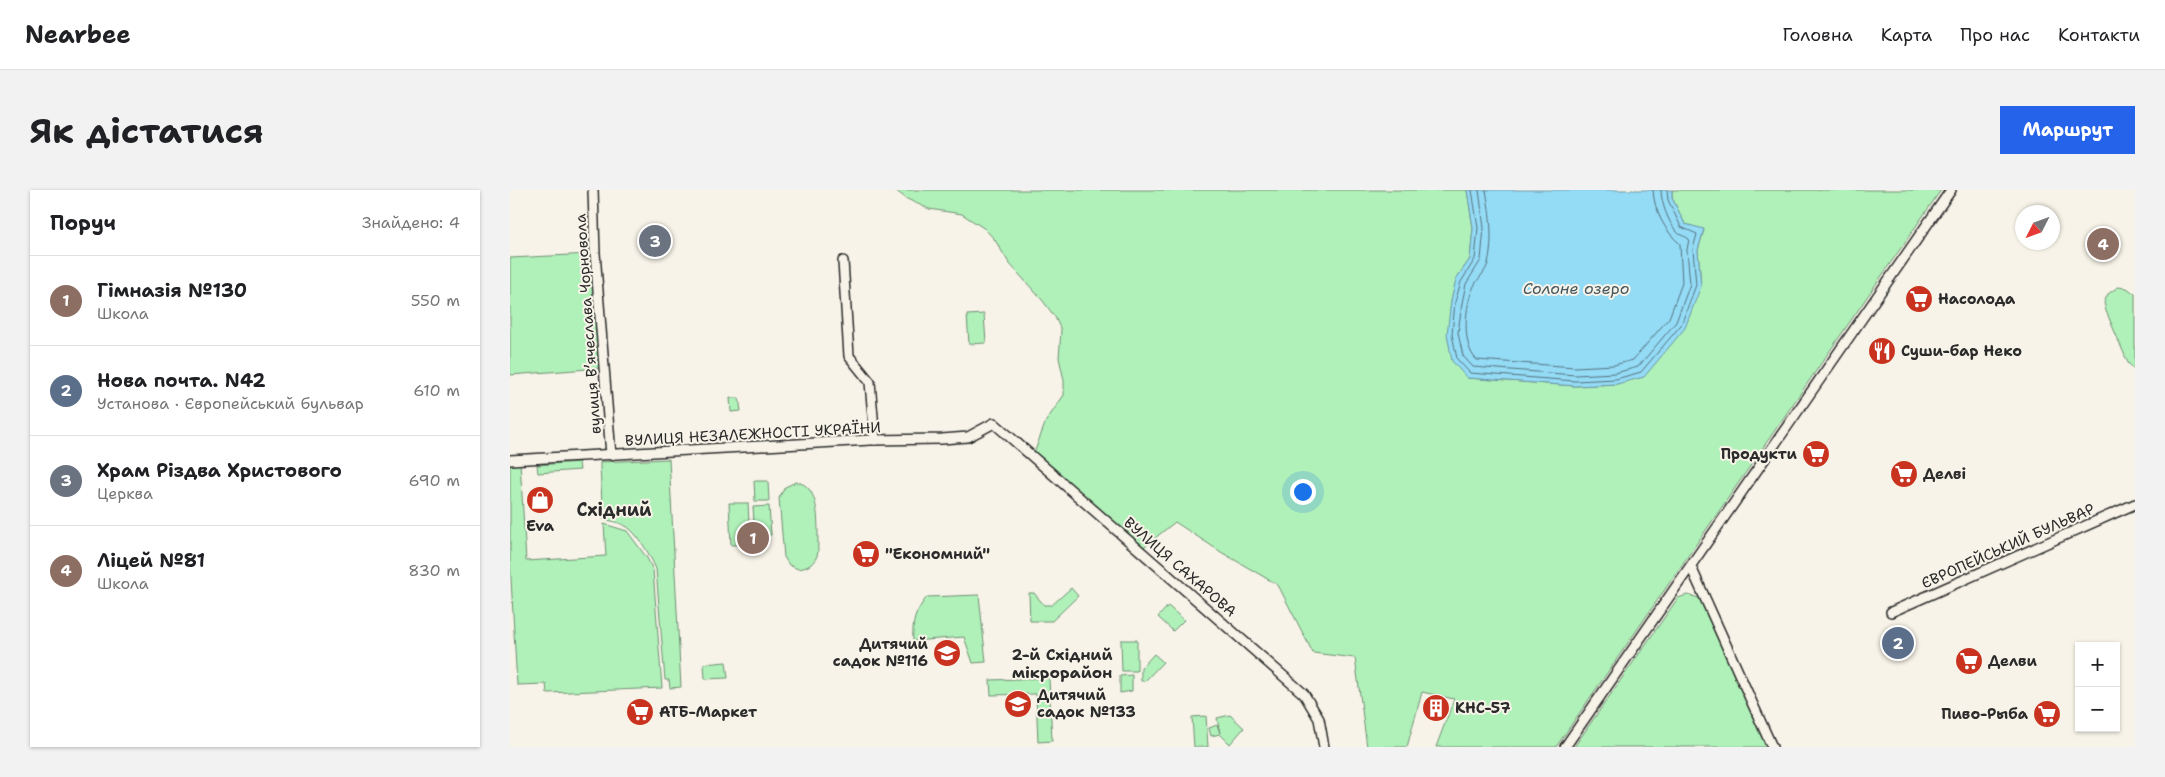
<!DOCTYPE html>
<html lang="uk">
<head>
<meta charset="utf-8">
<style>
  body { margin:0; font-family:"Shantell Sans",sans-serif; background:#f2f2f2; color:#202124 }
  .controls { position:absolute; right:15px; bottom:15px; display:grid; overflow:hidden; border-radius:0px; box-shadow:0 1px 4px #0004 }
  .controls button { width:45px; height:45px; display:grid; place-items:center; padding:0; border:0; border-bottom:1px solid #e0e0e0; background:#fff; color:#202124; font:25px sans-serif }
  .compass { position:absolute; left:1505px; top:15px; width:45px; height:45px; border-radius:50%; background:#fff; box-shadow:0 1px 4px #0004; rotate:228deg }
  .you { position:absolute; left:792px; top:301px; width:18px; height:18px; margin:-12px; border:4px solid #fff; border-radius:50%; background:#1a73e8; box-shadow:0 0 0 8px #1a73e833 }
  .badge { display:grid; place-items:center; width:32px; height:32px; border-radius:50%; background:#2563eb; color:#fff; font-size:16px; font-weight:700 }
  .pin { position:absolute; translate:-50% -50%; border:2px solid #fff; box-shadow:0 1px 5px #0006 }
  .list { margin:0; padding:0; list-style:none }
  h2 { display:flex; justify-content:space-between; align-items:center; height:65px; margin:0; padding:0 20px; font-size:21px }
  h2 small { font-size:16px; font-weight:400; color:#757577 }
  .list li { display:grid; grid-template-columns:32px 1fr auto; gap:15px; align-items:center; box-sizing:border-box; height:90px; padding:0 20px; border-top:1px solid #e0e0e0 }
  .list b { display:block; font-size:19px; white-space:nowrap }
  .list p { margin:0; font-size:16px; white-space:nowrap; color:#757577 }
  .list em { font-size:16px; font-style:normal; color:#757577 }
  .map { position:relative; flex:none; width:1625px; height:557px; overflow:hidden; border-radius:0px }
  header { display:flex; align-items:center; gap:30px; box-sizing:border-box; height:70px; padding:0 25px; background:#fff; border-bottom:1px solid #e0e0e0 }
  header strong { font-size:24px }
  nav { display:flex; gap:28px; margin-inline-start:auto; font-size:18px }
  .intro { display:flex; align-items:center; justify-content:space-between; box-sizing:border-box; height:120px; padding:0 30px }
  h1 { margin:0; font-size:35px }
  .button { padding:12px 22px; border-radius:0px; background:#2563eb; color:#fff; font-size:18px; font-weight:700 }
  main { display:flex; gap:30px; padding:0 30px }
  aside { flex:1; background:#fff; border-radius:0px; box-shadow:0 1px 4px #0004 }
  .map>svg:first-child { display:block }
</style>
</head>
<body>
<header>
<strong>Nearbee</strong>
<nav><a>Головна</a><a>Карта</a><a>Про нас</a><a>Контакти</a></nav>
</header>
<div class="intro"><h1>Як дістатися</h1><a class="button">Маршрут</a></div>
<main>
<aside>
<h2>Поруч<small>Знайдено: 4</small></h2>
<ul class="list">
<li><span class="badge" style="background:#8d6e63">1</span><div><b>Гімназія №130</b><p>Школа</p></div><em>550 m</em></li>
<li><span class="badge" style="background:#5c6f8a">2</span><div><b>Нова почта. N42</b><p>Установа · Європейський бульвар</p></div><em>610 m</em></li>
<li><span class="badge" style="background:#6b7280">3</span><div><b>Храм Різдва Христового</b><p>Церква</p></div><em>690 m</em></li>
<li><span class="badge" style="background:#8d6e63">4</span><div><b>Ліцей №81</b><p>Школа</p></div><em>830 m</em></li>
</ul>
</aside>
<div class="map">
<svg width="1625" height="557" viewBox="0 0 1625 557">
  <rect width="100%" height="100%" fill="#f7f3e8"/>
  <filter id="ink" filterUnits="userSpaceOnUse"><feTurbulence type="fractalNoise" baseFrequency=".02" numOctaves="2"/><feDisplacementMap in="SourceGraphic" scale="10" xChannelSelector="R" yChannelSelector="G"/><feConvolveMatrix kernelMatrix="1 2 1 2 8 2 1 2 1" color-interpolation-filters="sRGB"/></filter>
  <g filter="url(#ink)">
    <g fill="#b0f1b9" stroke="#6e8e72">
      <polygon points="385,0 957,0 963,38 960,69 946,89 957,188 1065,196 1107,194 1191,96 1188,60 1194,40 1175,34 1162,8 1162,0 1431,0 1046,557 926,557 944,509 912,502 897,557 857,557 845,468 803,463 768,395 711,362 665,332 630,360 523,266 536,231 554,205 554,190 549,168 551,140 545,127 533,111 499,73 485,50 475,39 452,24 419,19 397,9"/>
      <polygon points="81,64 91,178 0,185 0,68"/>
      <polygon points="1608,97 1617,98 1625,104 1625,180 1618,173 1596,121 1594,112 1598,104"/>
      <polygon points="474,124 476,153 459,154 457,125"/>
      <polygon points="220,208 229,208 231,221 221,222"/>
      <path d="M159,269L171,497L160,498L159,490H155L146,379C140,365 131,349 120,339C113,333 102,331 93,329L90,278V272Z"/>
      <polygon points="10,272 16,371 96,366 94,334 117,341 137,368 143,380 152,498 37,503 36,494 7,495 0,371 0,273"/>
      <polygon points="69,272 70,280 28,283 27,275"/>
      <polygon points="244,291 258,291 259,311 245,311"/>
      <path d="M286,292C313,295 307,342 308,362C306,373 298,378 288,379L279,375L274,367L269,308L275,297Z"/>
      <polygon points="219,313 238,313 240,354 221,355"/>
      <polygon points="259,316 261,345 245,346 243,317"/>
      <polygon points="561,398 568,406 542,431 520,431 519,403 524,403 534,415 542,415"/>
      <path d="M469,405L476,472L463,473L454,447L403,451C402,431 405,422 417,407Z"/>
      <polygon points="1177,405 1190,408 1257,557 1064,557 1168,408"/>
      <polygon points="658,416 674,430 663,441 648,427"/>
      <polygon points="611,450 627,450 627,481 612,481"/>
      <polygon points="644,464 653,472 635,491 631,491 631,478"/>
      <polygon points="216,472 218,488 195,489 194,474"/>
      <polygon points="622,485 622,501 610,503 610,486"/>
      <polygon points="539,488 542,551 528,552 526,504 481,505 480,490"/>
      <polygon points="720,525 734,538 720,554 710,544 701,546 699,538 707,535 710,543 707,528"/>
      <polygon points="696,526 698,557 684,557 682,527"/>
    </g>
    <polygon fill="#94dbf6" stroke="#6a95a5" points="957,0 1162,0 1162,8 1175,34 1194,39 1188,60 1191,96 1175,138 1134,187 1107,194 1065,196 957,188 942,171 937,144 941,111 946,89 960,69 963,38"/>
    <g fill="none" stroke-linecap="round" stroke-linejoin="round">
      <g stroke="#55717c" stroke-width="1">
        <polyline points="962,0 968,38 965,69 951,92 945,112 942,144 947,169 960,183 1065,191 1106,189 1131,182 1171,135 1186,95 1183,59 1187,44 1171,37 1158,10 1157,0"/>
        <path d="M969,0L974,38L971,70L956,94L952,113L948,143L953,166L963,177L1065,185L1105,183L1128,177L1166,132L1180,94L1177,60L1179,49C1176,46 1170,46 1166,41C1158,31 1151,13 1151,0"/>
        <path d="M976,0C980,24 984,49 978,73C976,82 968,88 964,96C955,114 951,156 967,170L1065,177L1104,175L1123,170L1159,128L1172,93L1170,54C1155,41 1144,21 1143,0"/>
      </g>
      <g stroke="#2b2b2b" stroke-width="12">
        <g id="minor">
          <polyline points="83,0 85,63 101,265"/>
          <polyline points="333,71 339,166 360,192 365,250"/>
          <polyline points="0,270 361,250 432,249 458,247 484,233 794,504 809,529 814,557"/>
          <polyline points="1181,377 1262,557"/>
          <polyline points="1381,422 1625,314"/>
          <polyline points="1055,557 1441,0"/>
        </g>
      </g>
      <use href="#minor" stroke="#f7f3e8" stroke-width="9"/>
    </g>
  </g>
  <defs>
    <g id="supermarket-disc" transform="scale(1.4375)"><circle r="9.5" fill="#c8321e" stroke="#f7f3e8"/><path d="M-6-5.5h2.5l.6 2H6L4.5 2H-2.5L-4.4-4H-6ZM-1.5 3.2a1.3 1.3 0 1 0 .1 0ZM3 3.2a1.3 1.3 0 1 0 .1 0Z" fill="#fff"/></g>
    <g id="restaurant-disc" transform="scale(1.4375)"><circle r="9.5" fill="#c8321e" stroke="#f7f3e8"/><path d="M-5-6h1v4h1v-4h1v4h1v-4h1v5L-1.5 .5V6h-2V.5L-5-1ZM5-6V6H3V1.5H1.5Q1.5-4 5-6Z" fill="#fff"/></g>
    <g id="shop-disc" transform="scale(1.4375)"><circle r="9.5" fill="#c8321e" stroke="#f7f3e8"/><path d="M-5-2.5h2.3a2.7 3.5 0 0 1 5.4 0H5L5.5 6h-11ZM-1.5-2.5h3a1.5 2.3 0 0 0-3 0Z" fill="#fff"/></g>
    <g id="school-disc" transform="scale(1.4375)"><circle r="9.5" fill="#c8321e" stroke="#f7f3e8"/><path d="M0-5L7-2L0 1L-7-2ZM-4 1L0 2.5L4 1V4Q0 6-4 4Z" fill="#fff"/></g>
    <g id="building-disc" transform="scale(1.4375)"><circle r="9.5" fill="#c8321e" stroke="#f7f3e8"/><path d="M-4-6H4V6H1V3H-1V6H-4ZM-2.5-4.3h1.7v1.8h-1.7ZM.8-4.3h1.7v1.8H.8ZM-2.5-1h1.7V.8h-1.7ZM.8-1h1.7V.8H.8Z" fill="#fff"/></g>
  </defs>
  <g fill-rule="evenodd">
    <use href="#supermarket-disc" x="1409" y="109"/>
    <use href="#restaurant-disc" x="1372" y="161"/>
    <use href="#supermarket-disc" x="1306" y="264"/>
    <use href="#supermarket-disc" x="1394" y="284"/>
    <use href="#shop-disc" x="30" y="310"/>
    <use href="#supermarket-disc" x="356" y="364"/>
    <use href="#school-disc" x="437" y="463"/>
    <use href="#supermarket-disc" x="1459" y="471"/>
    <use href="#school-disc" x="508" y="514"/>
    <use href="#building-disc" x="926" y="518"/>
    <use href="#supermarket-disc" x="130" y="522"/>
    <use href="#supermarket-disc" x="1537" y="524"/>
  </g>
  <g text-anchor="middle" stroke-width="4" stroke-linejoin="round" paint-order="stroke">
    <g font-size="15" font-weight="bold" fill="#2b2b2b" stroke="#f7f3e8" text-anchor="start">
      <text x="1428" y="114">Насолода</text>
      <text x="1391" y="166">Суши-бар Неко</text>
      <text x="1287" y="269" text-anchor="end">Продукти</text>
      <text x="1413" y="289">Делві</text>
      <text x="30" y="341" text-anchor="middle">Eva</text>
      <text x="375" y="369">"Економний"</text>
      <text x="418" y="459" text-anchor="end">Дитячий<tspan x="418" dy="17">садок №116</tspan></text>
      <text x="1478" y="476">Делви</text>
      <text x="527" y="510">Дитячий<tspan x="527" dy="17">садок №133</tspan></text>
      <text x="945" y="523">КНС-57</text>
      <text x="149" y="527">АТБ-Маркет</text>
      <text x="1518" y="529" text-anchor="end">Пиво-Рыба</text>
    </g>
    <g font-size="15" fill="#2b2b2b" stroke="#f7f3e8">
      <text transform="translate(78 134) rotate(-94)" y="5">вулиця Вʼячеслава Чорновола</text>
      <text transform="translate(243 244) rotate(-3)" y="5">ВУЛИЦЯ НЕЗАЛЕЖНОСТІ УКРАЇНИ</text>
      <text transform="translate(1498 356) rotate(-24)" y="5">ЄВРОПЕЙСЬКИЙ БУЛЬВАР</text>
      <text transform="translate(670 377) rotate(41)" y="5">ВУЛИЦЯ САХАРОВА</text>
    </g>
    <g font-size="16" font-style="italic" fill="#45575e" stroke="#f7f3e8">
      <text x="1066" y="104">Солоне озеро</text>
    </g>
    <g font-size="16" font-weight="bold" fill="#2b2b2b" stroke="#f7f3e8">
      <text x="552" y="470">2-й Східний<tspan x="552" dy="18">мікрорайон</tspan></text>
    </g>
    <g font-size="18" font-weight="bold" fill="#2b2b2b" stroke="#f7f3e8">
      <text x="104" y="326">Східний</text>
    </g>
  </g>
</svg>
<div class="controls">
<button>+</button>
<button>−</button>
</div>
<svg class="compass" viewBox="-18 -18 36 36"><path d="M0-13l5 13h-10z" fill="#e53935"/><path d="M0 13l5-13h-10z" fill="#757577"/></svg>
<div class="you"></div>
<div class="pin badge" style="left:243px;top:348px;background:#8d6e63">1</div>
<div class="pin badge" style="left:1388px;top:453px;background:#5c6f8a">2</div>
<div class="pin badge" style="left:145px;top:51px;background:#6b7280">3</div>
<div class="pin badge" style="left:1593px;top:54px;background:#8d6e63">4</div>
</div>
</main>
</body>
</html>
